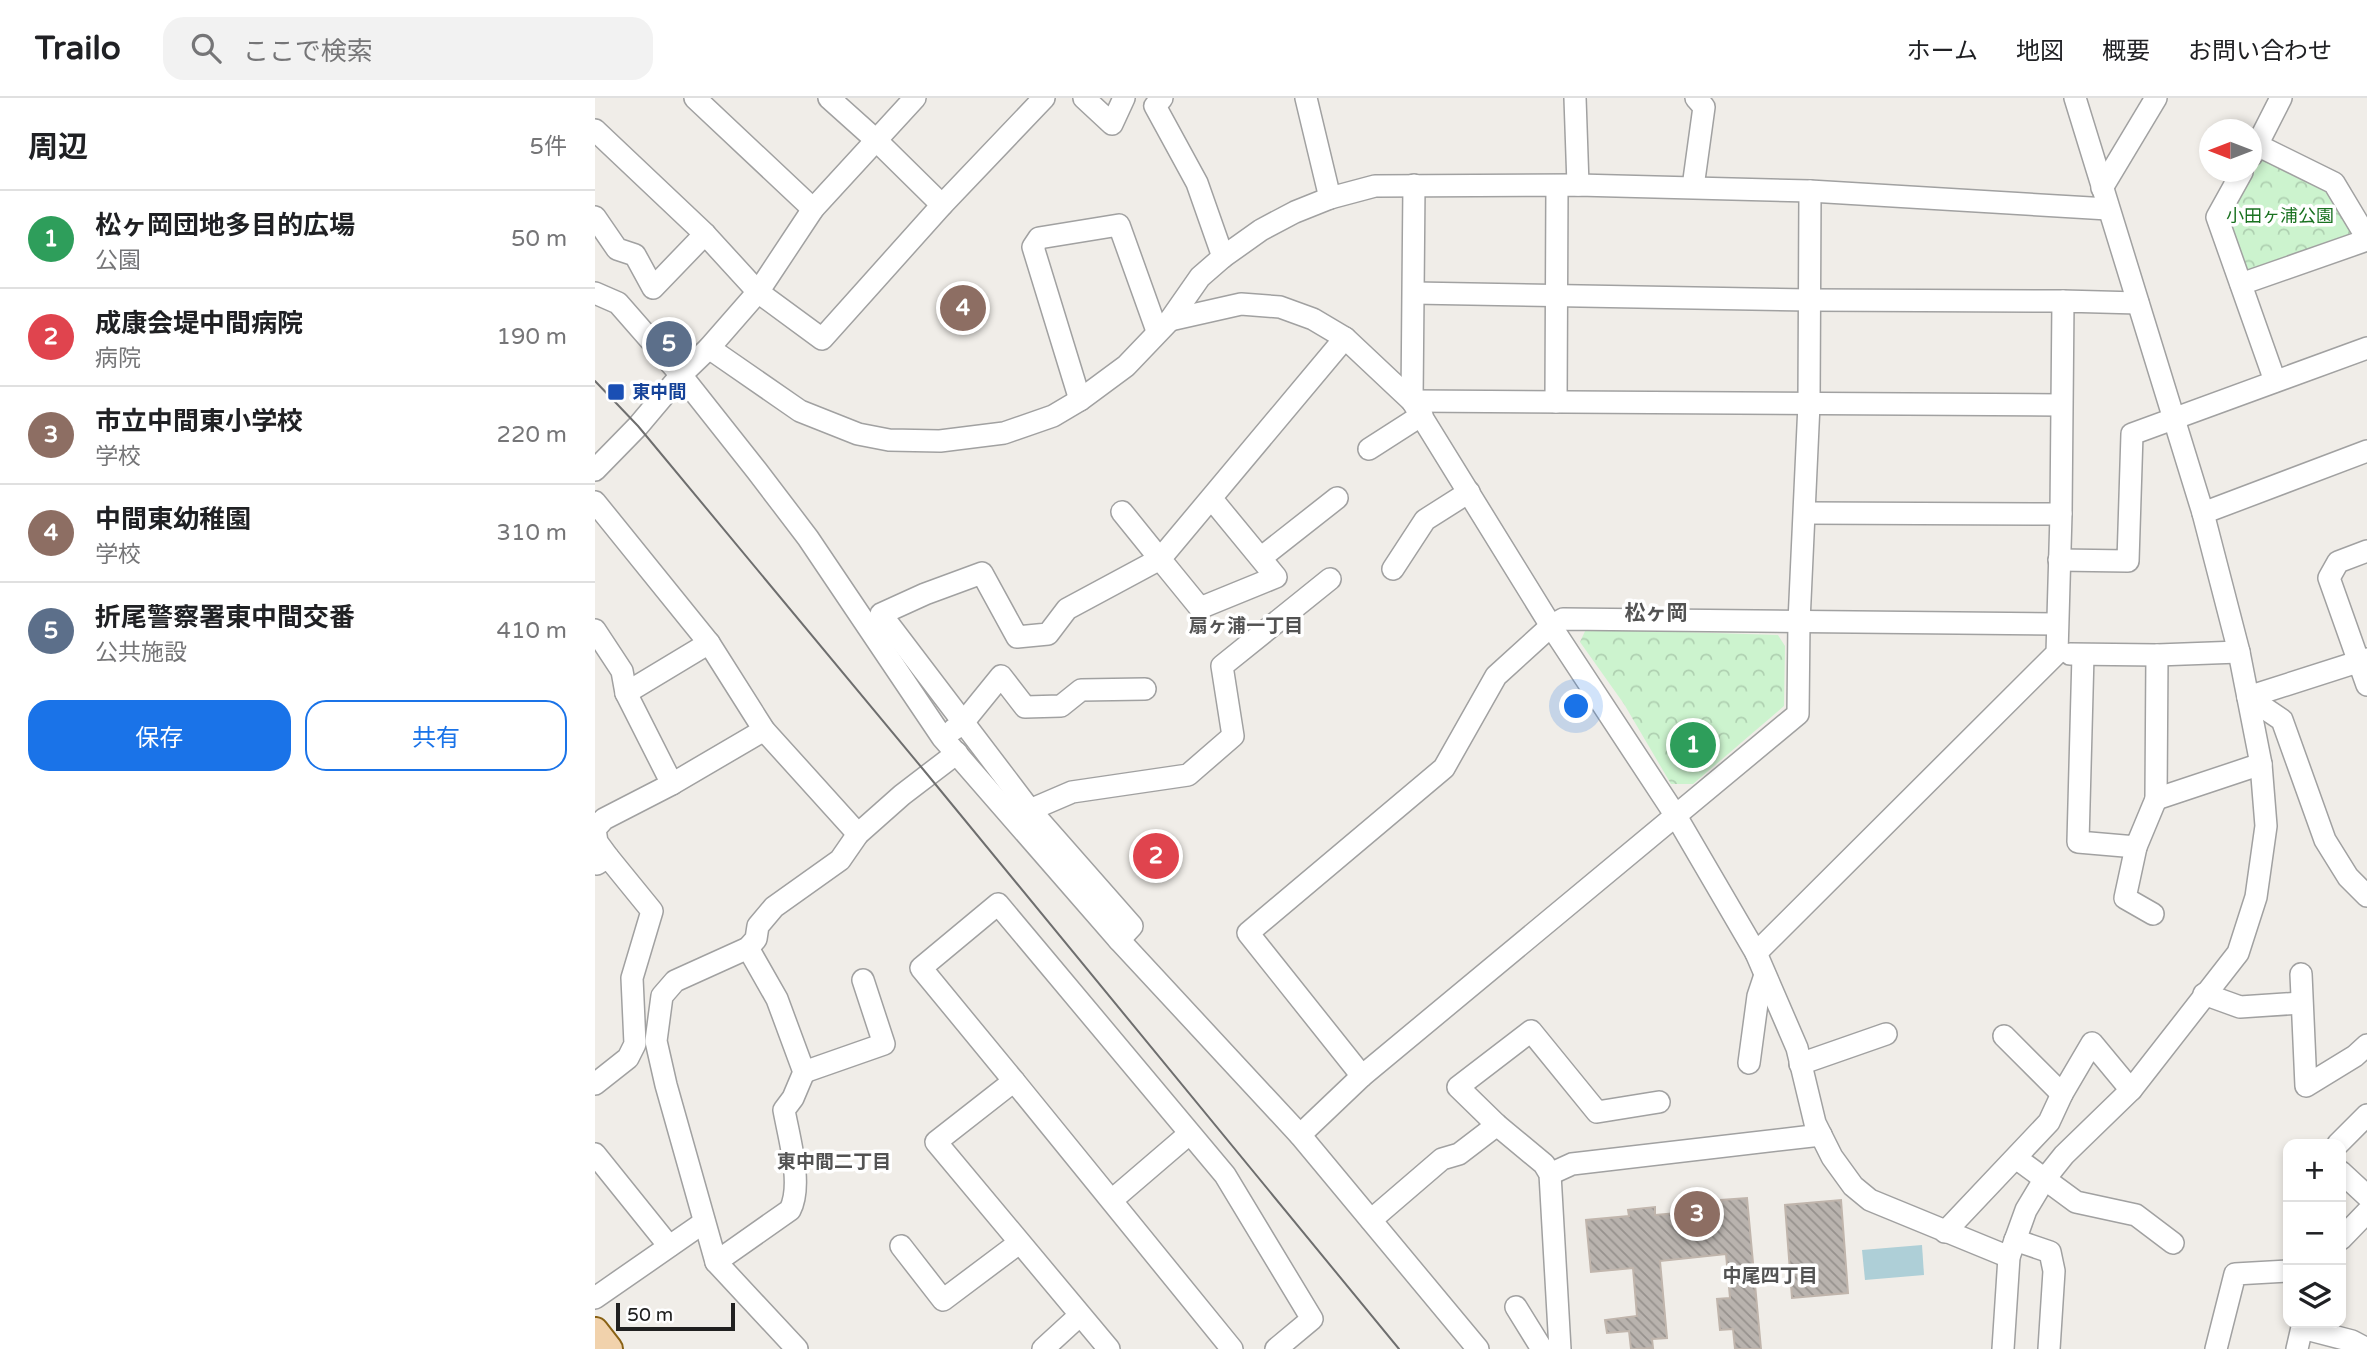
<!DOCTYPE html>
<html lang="ja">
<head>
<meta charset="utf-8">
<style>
  body { margin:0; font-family:"Varela Round","Noto Sans JP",sans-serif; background:#f2f2f2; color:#202124 }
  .controls { position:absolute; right:21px; bottom:21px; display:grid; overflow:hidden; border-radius:14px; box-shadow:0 4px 10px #0003 }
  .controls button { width:63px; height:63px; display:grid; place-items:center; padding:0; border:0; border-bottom:2px solid #e0e0e0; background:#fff; color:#202124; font:35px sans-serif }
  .compass { position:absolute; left:1604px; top:21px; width:63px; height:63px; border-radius:50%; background:#fff; box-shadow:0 4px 10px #0003; rotate:270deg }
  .scale { position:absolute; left:21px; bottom:18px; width:119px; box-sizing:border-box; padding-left:7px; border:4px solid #202020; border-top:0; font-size:19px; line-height:24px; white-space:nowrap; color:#202020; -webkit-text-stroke:5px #fff; paint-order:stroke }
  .you { position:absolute; left:982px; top:609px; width:24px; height:24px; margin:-18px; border:5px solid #fff; border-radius:50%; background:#1a73e8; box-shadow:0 0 0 10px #1a73e833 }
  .badge { display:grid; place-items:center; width:46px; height:46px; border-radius:50%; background:#1a73e8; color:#fff; font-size:23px; font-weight:700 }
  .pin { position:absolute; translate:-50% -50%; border:4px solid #fff; box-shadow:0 2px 7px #0006 }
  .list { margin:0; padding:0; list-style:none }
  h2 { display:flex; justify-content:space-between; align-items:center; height:91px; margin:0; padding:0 28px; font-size:30px }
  h2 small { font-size:23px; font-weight:400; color:#757577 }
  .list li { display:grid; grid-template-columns:46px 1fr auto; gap:21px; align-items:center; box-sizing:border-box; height:98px; padding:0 28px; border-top:2px solid #e0e0e0 }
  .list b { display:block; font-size:26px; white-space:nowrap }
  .list p { margin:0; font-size:23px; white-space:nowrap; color:#757577 }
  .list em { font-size:23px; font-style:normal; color:#757577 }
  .actions { display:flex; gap:14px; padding:21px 28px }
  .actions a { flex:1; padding:16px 0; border:2px solid #1a73e8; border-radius:21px; text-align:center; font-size:24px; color:#1a73e8 }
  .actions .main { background:#1a73e8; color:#fff }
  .icon { flex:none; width:38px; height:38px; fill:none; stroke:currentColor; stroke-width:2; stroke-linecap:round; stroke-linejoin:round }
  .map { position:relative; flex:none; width:1772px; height:1251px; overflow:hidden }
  header { display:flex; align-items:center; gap:42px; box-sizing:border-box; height:98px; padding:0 35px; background:#fff; border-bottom:2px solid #e0e0e0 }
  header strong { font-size:33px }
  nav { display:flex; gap:38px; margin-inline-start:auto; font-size:24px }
  .search { width:490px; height:63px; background:#f2f2f2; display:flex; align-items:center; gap:18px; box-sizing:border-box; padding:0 24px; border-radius:21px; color:#757577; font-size:26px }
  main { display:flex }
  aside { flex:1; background:#fff }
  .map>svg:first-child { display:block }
</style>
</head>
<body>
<header>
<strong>Trailo</strong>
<div class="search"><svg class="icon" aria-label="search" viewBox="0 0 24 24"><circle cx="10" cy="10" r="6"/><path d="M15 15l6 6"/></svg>ここで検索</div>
<nav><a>ホーム</a><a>地図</a><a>概要</a><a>お問い合わせ</a></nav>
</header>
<main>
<aside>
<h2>周辺<small>5件</small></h2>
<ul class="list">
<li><span class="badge" style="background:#2e9e5b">1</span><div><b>松ヶ岡団地多目的広場</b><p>公園</p></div><em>50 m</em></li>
<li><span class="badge" style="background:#e0444e">2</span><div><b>成康会堤中間病院</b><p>病院</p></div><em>190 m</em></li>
<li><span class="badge" style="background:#8d6e63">3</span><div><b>市立中間東小学校</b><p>学校</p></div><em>220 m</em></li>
<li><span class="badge" style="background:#8d6e63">4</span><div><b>中間東幼稚園</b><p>学校</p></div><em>310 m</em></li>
<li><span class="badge" style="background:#5c6f8a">5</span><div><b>折尾警察署東中間交番</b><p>公共施設</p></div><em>410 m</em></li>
</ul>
<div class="actions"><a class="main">保存</a><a>共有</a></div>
</aside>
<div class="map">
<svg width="1772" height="1251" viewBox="0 0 1772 1251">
  <defs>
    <pattern id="park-crowns" width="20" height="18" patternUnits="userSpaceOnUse" patternTransform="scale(1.75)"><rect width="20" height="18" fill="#ccf3ce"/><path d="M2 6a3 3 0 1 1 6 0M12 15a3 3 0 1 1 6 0" fill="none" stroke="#afd0b1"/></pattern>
    <pattern id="building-back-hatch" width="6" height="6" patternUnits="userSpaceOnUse" patternTransform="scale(1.75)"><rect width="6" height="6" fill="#b9b3ae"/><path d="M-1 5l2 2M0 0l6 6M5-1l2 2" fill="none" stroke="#96918d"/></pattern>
  </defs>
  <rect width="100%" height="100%" fill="#f0ede8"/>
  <g fill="url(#park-crowns)">
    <polygon points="1668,59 1732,92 1758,138 1652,176 1633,120"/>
    <polygon points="991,531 1183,537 1190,548 1189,608 1098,686 1076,686 1029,606 985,544"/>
  </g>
  <polygon fill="#aecfd7" points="1327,1147 1329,1177 1270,1182 1267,1152"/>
  <g fill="url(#building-back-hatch)" stroke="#c0b5ac" stroke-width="2">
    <polygon points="1152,1100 1166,1251 1140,1251 1138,1231 1125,1232 1122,1201 1135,1200 1131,1156 1065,1163 1072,1240 1057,1241 1058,1250 1036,1251 1034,1233 1012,1235 1010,1222 1042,1218 1038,1170 996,1174 991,1122 1034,1118 1033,1112 1060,1109 1060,1117 1127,1111 1126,1102"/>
    <polygon points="1246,1102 1253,1195 1197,1200 1190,1107"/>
  </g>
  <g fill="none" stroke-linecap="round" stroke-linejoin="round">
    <g stroke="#a1a1a1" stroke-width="24">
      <g id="minor">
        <polyline points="100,0 218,111"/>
        <polyline points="234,0 282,43 347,107"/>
        <polyline points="489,0 517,26 529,0"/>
        <polyline points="567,0 560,8 602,85 628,159"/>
        <polyline points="711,0 735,100"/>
        <polyline points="980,0 983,87"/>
        <polyline points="0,32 110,136 163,194 227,241 347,107 449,0"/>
        <polyline points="1662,47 1739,85 1772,140"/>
        <polyline points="1657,57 1686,0"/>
        <polyline points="1647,74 1622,119 1680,283"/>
        <polyline points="1098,89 1109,9 1101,0"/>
        <polyline points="1507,90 1561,0"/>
        <polyline points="0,119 22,151 40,157 58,190 110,136"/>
        <polyline points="1646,186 1772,142"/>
        <polyline points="0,195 23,205 86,277 162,373 213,440 347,639 524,842 705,1037 883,1251"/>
        <polyline points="819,195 1214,202 1468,203"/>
        <polyline points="575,222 646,206 685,209 718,221 750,240 817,303 956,528 1081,718 1161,855 1202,950 1220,1025 1237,1059 1258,1088 1275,1102 1414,1159"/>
        <polyline points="114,250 205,313 263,336 294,342 345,343 409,335 458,318 485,302 531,268 575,222 605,179 628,159 666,132 700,114 735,100 780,88 983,87 1215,93 1513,111"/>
        <polyline points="485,302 438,149 444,140 524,127 562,233"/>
        <polyline points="817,303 1466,307"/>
        <polyline points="817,303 819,87"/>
        <polyline points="961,304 962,88"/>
        <polyline points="774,351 827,317"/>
        <polyline points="0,372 43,328 86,277 114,250 163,194 218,111 320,0"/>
        <polyline points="616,400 681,479 605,510 565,461 750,240"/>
        <polyline points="0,404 114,545 169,632 263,736"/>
        <polyline points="1211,415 1466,416"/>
        <polyline points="1608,415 1772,353"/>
        <polyline points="1772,453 1743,464 1734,480 1772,587"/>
        <polyline points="667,459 742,400"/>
        <polyline points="1464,462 1533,463 1537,336 1772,250"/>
        <polyline points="798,471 830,422 874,394"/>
        <polyline points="0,532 27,573 31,595 77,686 9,721 0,731 2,744 13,759"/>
        <polyline points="1475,556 1562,557 1644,554"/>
        <polyline points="1488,557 1483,744 1541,749 1561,701 1562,557"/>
        <polyline points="31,595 114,545"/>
        <polyline points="1653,599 1687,622 1730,742 1753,779 1772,798"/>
        <polyline points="1653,599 1772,561"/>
        <polyline points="358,632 367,626 406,578 430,609 466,608 486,592 550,591"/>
        <polyline points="77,686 169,632"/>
        <polyline points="1561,701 1666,666"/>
        <polyline points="435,712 477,694 593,677 638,638 627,568 735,481"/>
        <polyline points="1541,749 1530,800 1558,816"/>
        <polyline points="524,842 537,828 435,712 286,516 330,496 387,475 422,539 453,536 472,511 565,461 527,414"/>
        <polyline points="1161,855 1462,555 1466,416 1468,203 1543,205"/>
        <polyline points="1706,876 1711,988 1760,958 1772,947"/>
        <polyline points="1609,896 1645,909 1706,905"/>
        <polyline points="1409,938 1467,996"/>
        <polyline points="1154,965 1163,898 1170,877"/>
        <polyline points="1205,966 1291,936"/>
        <polyline points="209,974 289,946 268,882"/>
        <polyline points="767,978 653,835 849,670 901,578 956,528 968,521 1461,526"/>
        <polyline points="419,983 637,1251"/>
        <polyline points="0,986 33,960 40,946 37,880 57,813 13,759 2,766"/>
        <polyline points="705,1037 767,978 1203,616 1204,524 1214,306 1215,93"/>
        <polyline points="1743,1046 1772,1017"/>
        <polyline points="0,1056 74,1148"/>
        <polyline points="1421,1060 1481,1104 1541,1117 1578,1145"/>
        <polyline points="1746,1074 1772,1098"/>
        <polyline points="955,1076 977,1066 1226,1037"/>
        <polyline points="517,1102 594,1036"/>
        <polyline points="776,1122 847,1061 864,1056 902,1027"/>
        <polyline points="1350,1134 1454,1024 1467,996 1497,945 1536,992"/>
        <polyline points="1746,1141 1772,1114"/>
        <polyline points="1420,1142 1455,1154 1459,1173 1454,1251"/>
        <polyline points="306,1148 348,1202 424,1145"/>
        <path d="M121,1164L195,1112C208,1087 194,1040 189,1012L198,1000L209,974L182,901L153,850"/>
        <polyline points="0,1200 108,1125"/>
        <polyline points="921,1209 947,1251"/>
        <polyline points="1707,1230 1757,1243 1772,1251"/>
        <polyline points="202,1251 121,1164 71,987 61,943 67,898 80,883 153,850 161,841 163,828 179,809 245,762 263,736 307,697 362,655"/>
        <polyline points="448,1251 484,1218"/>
        <polyline points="514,1251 341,1044 419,983 326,870 403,806 630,1077 717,1221 681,1251"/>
        <polyline points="965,1251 955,1076 949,1066 902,1027 863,989 936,933 1002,1014 1064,1004"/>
        <polyline points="1408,1251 1414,1159 1431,1112 1449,1082 1469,1057 1536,992 1643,855 1661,799 1671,728 1666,666 1644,554 1608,415 1480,0"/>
        <polyline points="1621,1251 1640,1176 1693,1173"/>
        <polyline points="1702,1251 1708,1225"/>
      </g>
    </g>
    <g stroke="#896114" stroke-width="30">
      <polyline id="major" points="0,1233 14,1251"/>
    </g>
    <use href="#minor" stroke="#fff" stroke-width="21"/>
    <use href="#major" stroke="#f1d2ac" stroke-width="26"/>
    <polyline stroke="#6e6e6e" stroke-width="2" points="0,283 43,328 332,676 804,1251"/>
  </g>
  <rect fill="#1a4fb4" stroke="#fff" stroke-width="2.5" x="12" y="285" width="18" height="18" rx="3.5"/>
  <g text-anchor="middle" stroke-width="7" stroke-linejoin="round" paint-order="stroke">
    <g font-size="18" fill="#1a7221" stroke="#fff">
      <text x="1685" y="124">小田ヶ浦公園</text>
    </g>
    <g font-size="18" font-weight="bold" fill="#164399" stroke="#fff" text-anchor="start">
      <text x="37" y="300">東中間</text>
    </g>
    <g font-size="19" font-weight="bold" fill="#535353" stroke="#fff">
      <text x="651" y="534">扇ヶ浦一丁目</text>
      <text x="239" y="1070">東中間二丁目</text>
      <text x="1175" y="1184">中尾四丁目</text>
    </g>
    <g font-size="21" font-weight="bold" fill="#535353" stroke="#fff">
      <text x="1061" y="522">松ヶ岡</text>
    </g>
  </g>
</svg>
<div class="controls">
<button>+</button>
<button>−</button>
<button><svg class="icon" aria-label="layers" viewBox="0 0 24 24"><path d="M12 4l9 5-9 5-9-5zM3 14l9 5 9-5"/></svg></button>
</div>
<svg class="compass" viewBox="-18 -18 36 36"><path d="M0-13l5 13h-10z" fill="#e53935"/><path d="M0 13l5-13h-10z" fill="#757577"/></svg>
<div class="scale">50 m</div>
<div class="you"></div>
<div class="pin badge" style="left:1098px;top:647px;background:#2e9e5b">1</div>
<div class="pin badge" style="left:561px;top:758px;background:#e0444e">2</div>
<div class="pin badge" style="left:1102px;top:1116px;background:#8d6e63">3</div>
<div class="pin badge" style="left:368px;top:210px;background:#8d6e63">4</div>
<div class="pin badge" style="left:74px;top:246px;background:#5c6f8a">5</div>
</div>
</main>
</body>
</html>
